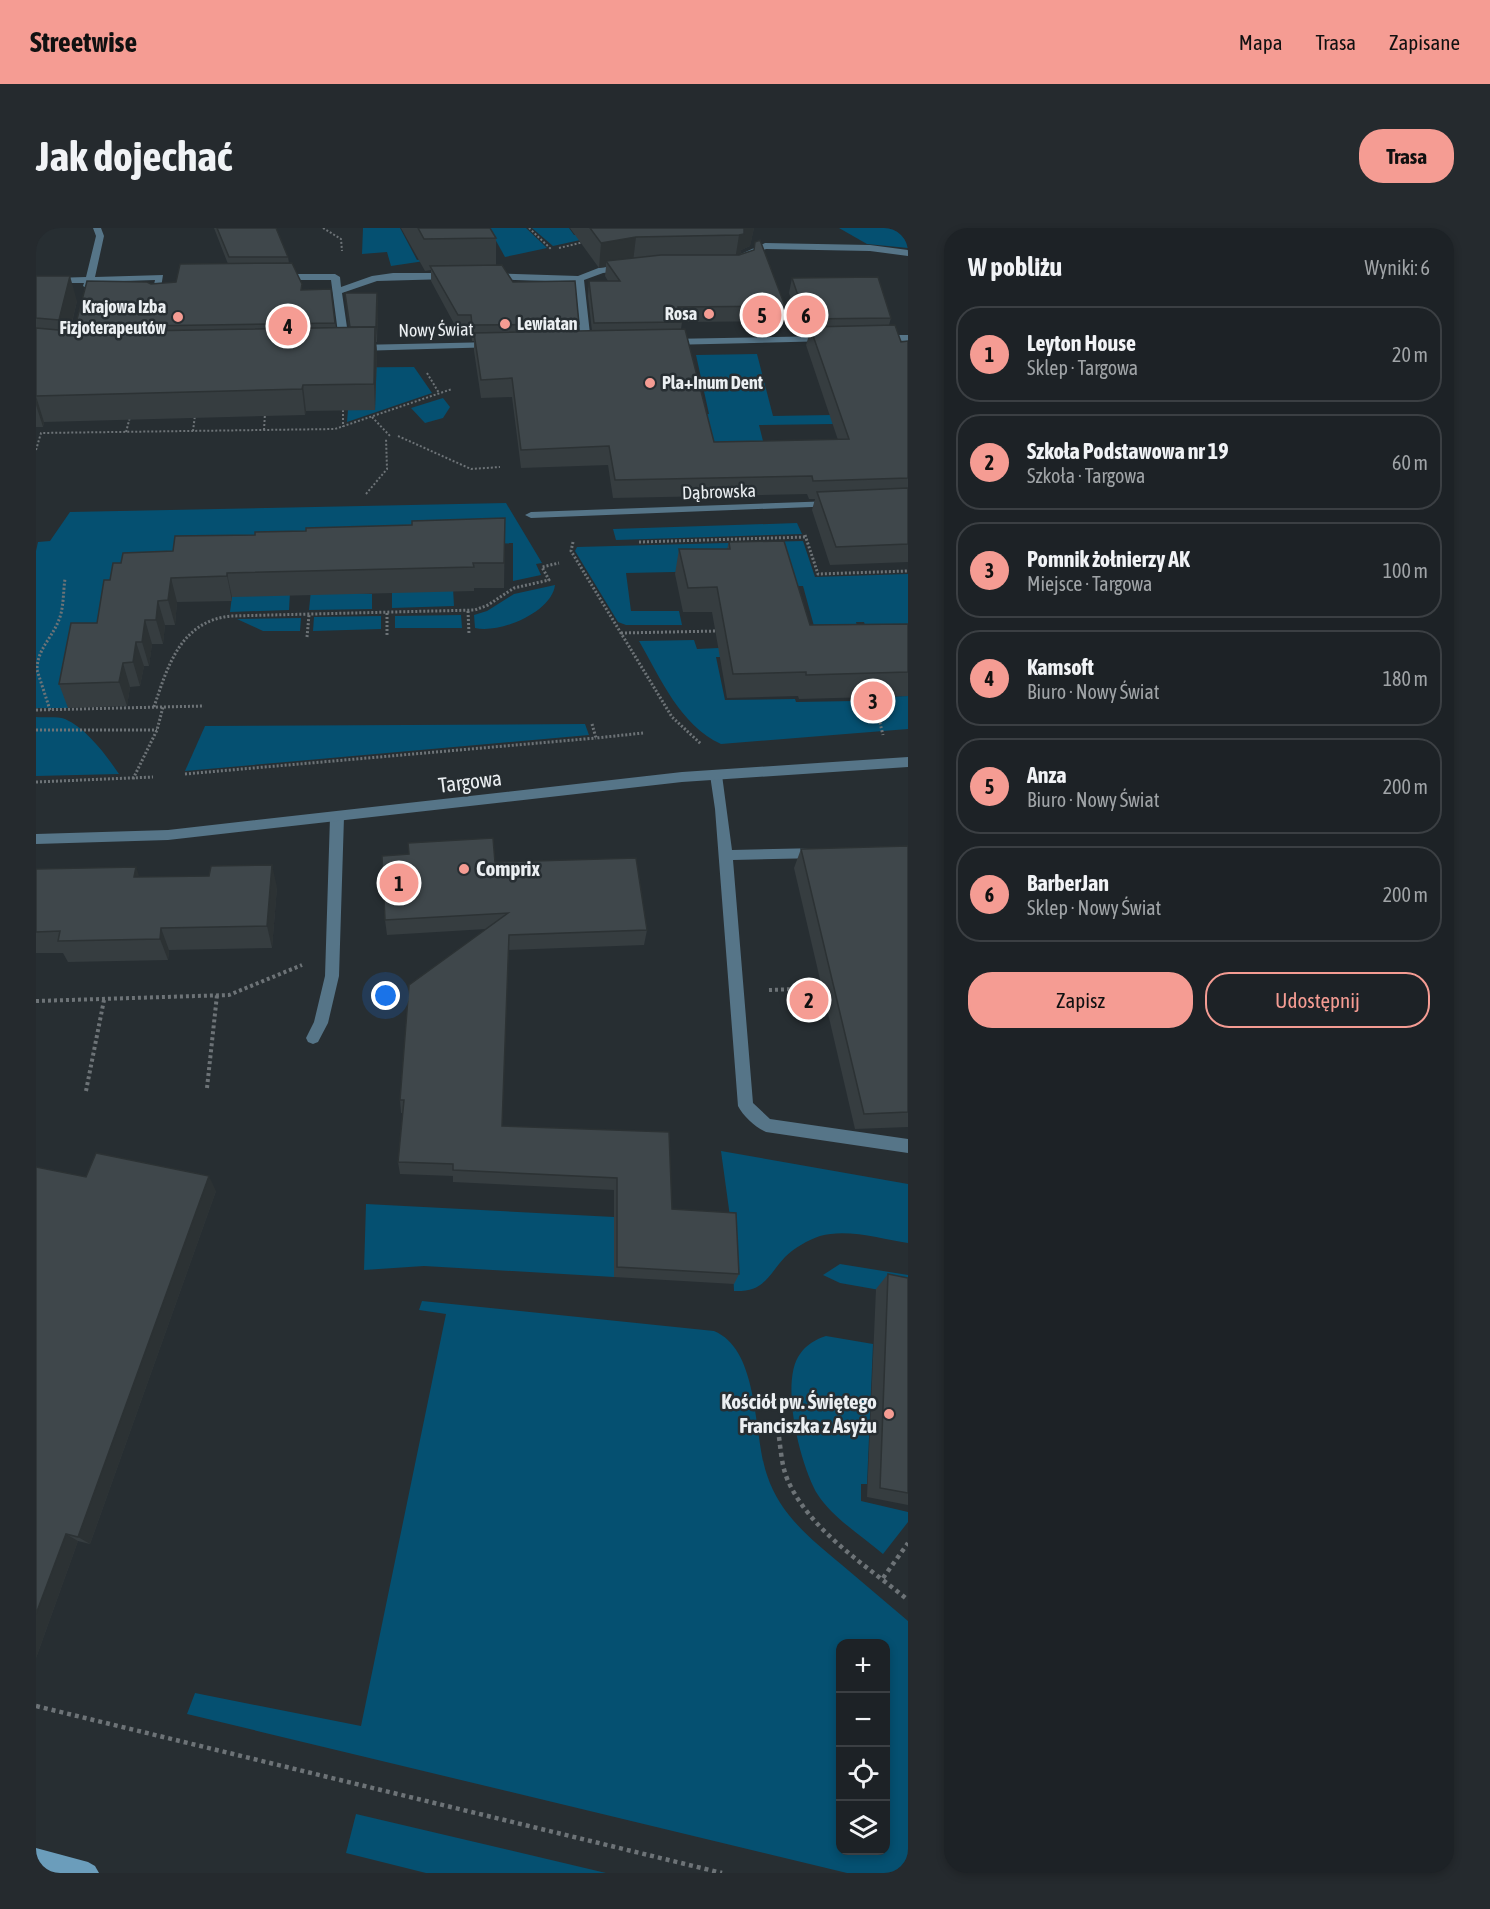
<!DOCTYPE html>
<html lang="pl">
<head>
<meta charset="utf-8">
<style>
  body { margin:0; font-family:"Asap Condensed",sans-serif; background:#252a2e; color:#f1f3f6 }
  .controls { position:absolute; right:18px; bottom:18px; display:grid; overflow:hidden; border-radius:12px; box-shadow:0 3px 9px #0003 }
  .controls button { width:54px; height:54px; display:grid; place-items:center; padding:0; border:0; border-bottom:2px solid #3b3f43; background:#1d2226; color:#f1f3f6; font:30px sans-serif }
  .you { position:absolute; left:350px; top:768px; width:21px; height:21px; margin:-15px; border:4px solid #fff; border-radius:50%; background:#1a73e8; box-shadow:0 0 0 9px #1a73e833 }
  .badge { display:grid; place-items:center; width:39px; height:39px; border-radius:50%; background:#f59c93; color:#111; font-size:20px; font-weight:700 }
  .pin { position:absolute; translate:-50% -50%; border:3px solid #fff; box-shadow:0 2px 6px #0006 }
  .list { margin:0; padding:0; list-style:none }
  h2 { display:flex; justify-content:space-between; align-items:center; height:78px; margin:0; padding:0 24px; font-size:26px }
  h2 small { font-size:20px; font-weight:400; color:#a0a4a7 }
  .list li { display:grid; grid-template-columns:39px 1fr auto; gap:18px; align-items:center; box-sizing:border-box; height:96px; margin:0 12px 12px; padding:0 12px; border:2px solid #3b3f43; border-radius:24px }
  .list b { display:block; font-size:22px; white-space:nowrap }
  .list p { margin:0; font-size:20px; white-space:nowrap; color:#a0a4a7 }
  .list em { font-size:20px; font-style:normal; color:#a0a4a7 }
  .actions { display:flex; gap:12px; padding:18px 24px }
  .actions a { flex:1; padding:14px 0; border:2px solid #f59c93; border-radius:24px; text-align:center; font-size:21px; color:#f59c93 }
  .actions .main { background:#f59c93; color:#111 }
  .icon { flex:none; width:33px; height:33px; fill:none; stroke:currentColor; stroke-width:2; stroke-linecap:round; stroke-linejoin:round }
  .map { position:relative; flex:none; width:872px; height:1645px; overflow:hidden; border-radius:24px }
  header { display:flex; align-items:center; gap:36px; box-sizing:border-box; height:84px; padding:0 30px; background:#f59c93; color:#111 }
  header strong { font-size:28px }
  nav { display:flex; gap:33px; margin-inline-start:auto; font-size:21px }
  .intro { display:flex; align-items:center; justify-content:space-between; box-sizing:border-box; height:144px; padding:0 36px }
  h1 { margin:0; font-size:42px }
  .button { padding:15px 27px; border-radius:24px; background:#f59c93; color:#111; font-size:21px; font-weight:700 }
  main { display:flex; gap:36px; padding:0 36px }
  aside { flex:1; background:#1d2226; border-radius:24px; box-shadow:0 3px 9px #0003 }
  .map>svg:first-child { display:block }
</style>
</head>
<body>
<header>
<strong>Streetwise</strong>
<nav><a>Mapa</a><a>Trasa</a><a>Zapisane</a></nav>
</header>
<div class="intro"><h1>Jak dojechać</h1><a class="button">Trasa</a></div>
<main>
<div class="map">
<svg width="872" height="1645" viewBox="0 0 872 1645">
  <rect width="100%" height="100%" fill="#272e32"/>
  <g fill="#055071" fill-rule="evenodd">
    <polygon points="327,0 364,0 381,32 448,21 449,24 355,38 351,24 326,26"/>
    <polygon points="453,0 490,0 511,20 469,29"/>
    <polygon points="496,0 533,0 538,7 577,0 599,0 517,18"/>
    <polygon points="803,0 872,0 872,20 831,16"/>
    <polygon points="721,126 737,188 795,187 797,196 723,197 730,225 586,228 580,188 673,186 660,127"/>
    <polygon points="378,139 396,165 311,194 312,182 339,182 0,142"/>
    <polygon points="407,170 414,179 407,190 389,195 375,180"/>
    <polygon points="470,275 506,335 500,336 505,347 477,353 477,315 428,316 81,377 43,420 32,480 0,480 0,323 2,314 14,313 34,284"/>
    <polygon points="761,295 766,306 580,312 577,301"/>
    <polygon points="767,313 779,349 872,346 872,411 834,412 828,394 820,394 825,411 781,409 767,358 751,358 685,343 590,345 595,383 643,383 646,397 590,397 582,394 539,323 541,319"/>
    <path d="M519,357C516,384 464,406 439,400L438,387L451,383L478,366Z"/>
    <polygon points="417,360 418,378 356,380 356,361"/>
    <polygon points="275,362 336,366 336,381 273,382"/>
    <polygon points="254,364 253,382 194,384 196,368"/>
    <polygon points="425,387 426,400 359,400 359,388"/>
    <polygon points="345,388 345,401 277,403 278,389"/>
    <polygon points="265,390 264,403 227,403 201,391"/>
    <path d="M658,412L661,421L683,420L685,429H680L689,472L759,471L760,474L818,473V470L872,468V501L685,516C644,497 625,451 603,413Z"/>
    <path d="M0,489C8,490 21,488 29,491C51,501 70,527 83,546L0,548Z"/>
    <polygon points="549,496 553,507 149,543 169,498"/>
    <path d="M685,923L872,956V1015C846,1011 811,1000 784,1008C772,1012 758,1020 749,1029C731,1049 728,1064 698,1063L695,996Z"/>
    <polygon points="330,976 578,989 578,1049 388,1038 328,1042"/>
    <polygon points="804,1036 872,1047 872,1067 804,1055 787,1047"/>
    <path d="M386,1073L678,1103C724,1122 717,1207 731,1247C744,1287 775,1311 806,1337C828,1356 850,1374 872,1393V1645H811L151,1486L159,1465L325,1498L410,1086L383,1082ZM804,1416H850V1622H804Z"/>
    <path d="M790,1108L837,1116L831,1256H825V1273L872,1284V1294L847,1326C826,1308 797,1290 782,1267C765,1240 743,1154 764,1126C770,1117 780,1111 790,1108Z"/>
    <polygon points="320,1586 570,1645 390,1645 310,1625"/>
  </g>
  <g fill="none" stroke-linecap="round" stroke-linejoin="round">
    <g stroke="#6d7377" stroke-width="2" stroke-dasharray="2 2" stroke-linecap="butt">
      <polyline points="287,0 305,11 306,23"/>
      <polyline points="493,0 516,22"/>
      <polyline points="523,20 548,14"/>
      <polyline points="391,145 403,165"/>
      <polyline points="307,182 307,199"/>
      <polyline points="336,189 355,209"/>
      <polyline points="228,202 229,185"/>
      <polyline points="157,203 159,187"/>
      <polyline points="90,204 94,189"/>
      <polyline points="362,208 435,241 464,239"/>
      <polyline points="0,222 5,205 299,201 416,161"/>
      <polyline points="330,266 351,241 350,210"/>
    </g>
    <g stroke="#6d7377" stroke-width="3" stroke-dasharray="2 2" stroke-linecap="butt">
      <polyline points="769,307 782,346 872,343"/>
      <polyline points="537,314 535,323 636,489 665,516"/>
      <polyline points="603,314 770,309"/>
      <polyline points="432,383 433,406"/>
      <polyline points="351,385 351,408"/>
      <polyline points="585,405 683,403"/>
      <polyline points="271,409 273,387"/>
      <polyline points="839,475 847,507"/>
      <path d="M118,479C132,437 145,393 195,388L439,382L452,377L478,360L513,352L506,339L523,335"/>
      <polyline points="0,482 168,478"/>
      <path d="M14,482L1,442C1,422 15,411 22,394C28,382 27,364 29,351"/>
      <polyline points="556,496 560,510 607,505"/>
      <polyline points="0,502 121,502"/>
      <polyline points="149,546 560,510"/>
      <polyline points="97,551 121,502 127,479"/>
      <polyline points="0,554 117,549"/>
    </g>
    <g stroke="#6d7377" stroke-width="4" stroke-dasharray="3 3" stroke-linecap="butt">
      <polyline points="733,762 786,760"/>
      <polyline points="0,773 193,767 266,737"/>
      <polyline points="171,860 181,767"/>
      <polyline points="50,863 68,772"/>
    </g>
    <g stroke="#6d7377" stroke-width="4.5" stroke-dasharray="4 4" stroke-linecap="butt">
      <path d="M743,1209C745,1224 746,1241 753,1255C776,1304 831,1338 872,1372"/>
      <polyline points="847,1350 872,1315"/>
      <polyline points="0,1478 686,1645"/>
    </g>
    <g fill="#567588" fill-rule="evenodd">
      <polygon points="57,0 65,0 68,8 59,49 127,47 123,73 115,71 119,52 58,54 55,60 52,61 47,58 48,55 14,55 14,51 17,50 50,49 60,8"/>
      <polygon points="729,15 834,17 872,22 872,28 834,23 730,21 710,29 705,26"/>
      <polygon points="590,37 595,40 593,42 567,45 548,52 555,115 550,118 545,115 539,54 452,51 447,48 452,45 542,48 565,39"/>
      <polygon points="357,45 413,45 418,48 413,51 341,53 306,65 314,120 309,123 304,120 295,52 242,52 237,49 242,46 299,46 304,49 305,59 336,48"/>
      <path d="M680,542L686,547L696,622L783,620L790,625L783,630L697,632L717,875L734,891L872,911V925L730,904C720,900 707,888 702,878L679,581L674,547Z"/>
      <polygon points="301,584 308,589 303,748 292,795 282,814 277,816 272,814 270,810 278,794 289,748 294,589"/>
    </g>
    <g fill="#567588" fill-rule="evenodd">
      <polygon points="845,107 872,107 872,113 842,112 842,108"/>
      <polygon points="791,108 796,111 794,113 632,117 627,114 632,111"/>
      <polygon points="459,114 462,115 462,119 321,123 316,120 321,117"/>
      <polygon points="797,273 802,276 801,278 495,290 489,287 495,284"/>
      <polygon points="872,529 872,539 646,554 132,612 0,616 0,606 132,602 646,544"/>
    </g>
    <polygon fill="#6b9dbb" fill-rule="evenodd" points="0,1620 52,1634 59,1638 63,1645 13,1645 0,1642"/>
  </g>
  <g fill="#363d40">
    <polygon points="178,0 240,0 252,29 253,35 266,56 266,62 295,61 300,100 313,99 309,65 341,65 342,80 341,114 340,114 341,125 339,182 270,183 269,187 8,194 7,199 0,199 0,48 41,73 34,103 40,104 39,99 115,56 140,54 192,36"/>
    <polygon points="365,0 454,0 460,10 460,37 477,54 543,96 543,103 556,103 552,68 553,53 572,53 569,48 570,39 563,40 534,0 718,0 714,18 705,22 704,27 749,78 745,93 646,94 645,101 678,214 802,212 770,117 773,107 767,107 753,65 756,50 855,90 853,97 865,114 872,113 872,334 794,337 776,282 779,271 773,271 771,266 577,270 572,237 485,240 476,169 445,170 438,123 438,113 436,113 435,103 422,103 395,53 395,42 389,43"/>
    <polygon points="469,290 468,360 438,360 438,363 196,369 196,373 141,374 139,397 129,397 127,416 116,416 113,438 108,438 104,458 94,459 91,478 32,480 23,456 61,395 74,352 85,335 137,323 219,307"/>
    <polygon points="693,314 774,397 872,396 872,468 763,471 762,468 691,470 676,384 647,384 639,346 643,321 691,321"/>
    <polygon points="872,618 872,899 819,901 758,640 765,621"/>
    <polygon points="459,634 611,702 608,717 472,722 466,898 633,904 636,981 703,1046 698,1056 578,1049 578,962 417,954 417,948 364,946 362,934 367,885 365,885 364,872 450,701 351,707 349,692"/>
    <polygon points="0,641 241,659 236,720 133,722 132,732 32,734 27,725 0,725"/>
    <polygon points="50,949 180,963 54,1316 42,1313 0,1430"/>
    <polygon points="852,1046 872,1050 872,1277 831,1269 840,1061"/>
  </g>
  <g fill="#2c3234">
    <polygon points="708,0 718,0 714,18 705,22 704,30 699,32 703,7"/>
    <polygon points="600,9 597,34 570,33 570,39 563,40 565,15"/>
    <polygon points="34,48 41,73 30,118 23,92"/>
    <polygon points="341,65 342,80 341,114 340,99"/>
    <polygon points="339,99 341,125 339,182 338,156"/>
    <polygon points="267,157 270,183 269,187 266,161"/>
    <polygon points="0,168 8,194 7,199 0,177"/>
    <polygon points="191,345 196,369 196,373 191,348"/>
    <polygon points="135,350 141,374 139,397 132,372"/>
    <polygon points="122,373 129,397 127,416 120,392"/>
    <polygon points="109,392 116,416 113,438 106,414"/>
    <polygon points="100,414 108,438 104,458 97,434"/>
    <polygon points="87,435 94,459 91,478 83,454"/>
    <polygon points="236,637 241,659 236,720 231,698"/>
    <polygon points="100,639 108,662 98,649"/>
    <polygon points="125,700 133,722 132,732 124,711"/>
    <polygon points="173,948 180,963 54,1316 42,1309"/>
    <polygon points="30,1306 42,1313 0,1430 0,1386"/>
  </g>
  <g fill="#3f474b" stroke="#2c3234" stroke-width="1.5">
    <polygon points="181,0 240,0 252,29 193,29"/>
    <polygon points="382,0 454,0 460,10 388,11"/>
    <polygon points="554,0 708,0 708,6 703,7 600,9 565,15"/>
    <polygon points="724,12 749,78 642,79 646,94 558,95 553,53 584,53 570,33 625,27 703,27 718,22 719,14"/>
    <polygon points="256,35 266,56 265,62 295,61 299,95 39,99 51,53 111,54 115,56 140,54 144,36"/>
    <polygon points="466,37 477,54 539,53 543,96 436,97 435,87 422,87 394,38"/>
    <polygon points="0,48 34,48 23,92 0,90"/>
    <polygon points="842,49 855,90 770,91 756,50"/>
    <polygon points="309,65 341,65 340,99 314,99"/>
    <polygon points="859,97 865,114 872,113 872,250 777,253 776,248 579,252 573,218 485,222 476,150 445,152 438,105 649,101 678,214 813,211 774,99"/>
    <polygon points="339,99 338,156 267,157 266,161 0,168 0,100 45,104"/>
    <polygon points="872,260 872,316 800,319 781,264"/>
    <polygon points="469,290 468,335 437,335 438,339 191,345 191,348 135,350 132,372 122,373 120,392 109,392 106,414 100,414 97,434 87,435 83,454 23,456 35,395 61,395 68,352 74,352 77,335 85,335 87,325 137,323 139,308 219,307 219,304 270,303 270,300 376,297 376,293"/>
    <polygon points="748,313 774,397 872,396 872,444 770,447 770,444 697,446 681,359 652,360 643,321 694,321 693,314"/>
    <polygon points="457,610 459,634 600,630 611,702 473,707 466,898 633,904 636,981 700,985 703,1046 581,1039 581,950 417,942 417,936 362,934 368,872 364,872 373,757 472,685 349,692 346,628 373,626 372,615"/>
    <polygon points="872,618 872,884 828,886 765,621"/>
    <polygon points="236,637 231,698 125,700 124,711 22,713 24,703 0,704 0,641 100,639 98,649 173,648 175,638"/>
    <polygon points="60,925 173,948 42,1309 30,1306 0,1386 0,939 50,949"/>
    <polygon points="852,1046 872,1050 872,1265 844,1260"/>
  </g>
  <g fill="#f59c93" stroke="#272e32" stroke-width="2">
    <circle cx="673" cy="86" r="6"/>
    <circle cx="142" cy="89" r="6"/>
    <circle cx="469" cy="96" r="6"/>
    <circle cx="614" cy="155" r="6"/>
    <circle cx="428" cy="641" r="6"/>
    <circle cx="853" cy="1186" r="6"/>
  </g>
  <g text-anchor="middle" stroke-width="5" stroke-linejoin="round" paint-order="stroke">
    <g font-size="18" font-weight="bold" fill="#ebeff2" stroke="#272e32" text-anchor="end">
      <text x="130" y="85">Krajowa Izba<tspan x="130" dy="21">Fizjoterapeutów</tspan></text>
      <text x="661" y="92">Rosa</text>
      <text x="481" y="102" text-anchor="start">Lewiatan</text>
      <text x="626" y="161" text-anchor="start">Pla+Inum Dent</text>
    </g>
    <g font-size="18" fill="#ebeff2" stroke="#272e32">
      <text transform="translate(400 102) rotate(-1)" y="6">Nowy Świat</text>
      <text transform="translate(683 264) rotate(-2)" y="6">Dąbrowska</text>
    </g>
    <g font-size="21" fill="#ebeff2" stroke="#272e32">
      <text transform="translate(434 554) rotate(-7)" y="7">Targowa</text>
    </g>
    <g font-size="21" font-weight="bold" fill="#ebeff2" stroke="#272e32" text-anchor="start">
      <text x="440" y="648">Comprix</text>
      <text x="841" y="1181" text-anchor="end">Kościół pw. Świętego<tspan x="841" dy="24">Franciszka z Asyżu</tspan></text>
    </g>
  </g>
</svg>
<div class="controls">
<button>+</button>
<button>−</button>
<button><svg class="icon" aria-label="locate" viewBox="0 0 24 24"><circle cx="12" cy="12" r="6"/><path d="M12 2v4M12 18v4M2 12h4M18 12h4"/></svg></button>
<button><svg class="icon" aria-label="layers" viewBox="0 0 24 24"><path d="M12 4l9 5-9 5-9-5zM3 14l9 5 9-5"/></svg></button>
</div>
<div class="you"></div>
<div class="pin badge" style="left:363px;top:655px">1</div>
<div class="pin badge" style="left:773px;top:772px">2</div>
<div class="pin badge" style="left:837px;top:473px">3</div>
<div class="pin badge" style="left:252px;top:98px">4</div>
<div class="pin badge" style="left:726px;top:87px">5</div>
<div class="pin badge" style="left:770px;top:87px">6</div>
</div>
<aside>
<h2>W pobliżu<small>Wyniki: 6</small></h2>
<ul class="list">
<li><span class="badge">1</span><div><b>Leyton House</b><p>Sklep · Targowa</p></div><em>20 m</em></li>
<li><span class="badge">2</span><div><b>Szkoła Podstawowa nr 19</b><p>Szkoła · Targowa</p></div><em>60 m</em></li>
<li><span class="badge">3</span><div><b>Pomnik żołnierzy AK</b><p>Miejsce · Targowa</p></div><em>100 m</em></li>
<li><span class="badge">4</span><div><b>Kamsoft</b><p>Biuro · Nowy Świat</p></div><em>180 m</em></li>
<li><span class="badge">5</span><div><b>Anza</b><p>Biuro · Nowy Świat</p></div><em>200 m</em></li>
<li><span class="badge">6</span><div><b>BarberJan</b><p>Sklep · Nowy Świat</p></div><em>200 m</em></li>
</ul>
<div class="actions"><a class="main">Zapisz</a><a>Udostępnij</a></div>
</aside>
</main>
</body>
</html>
